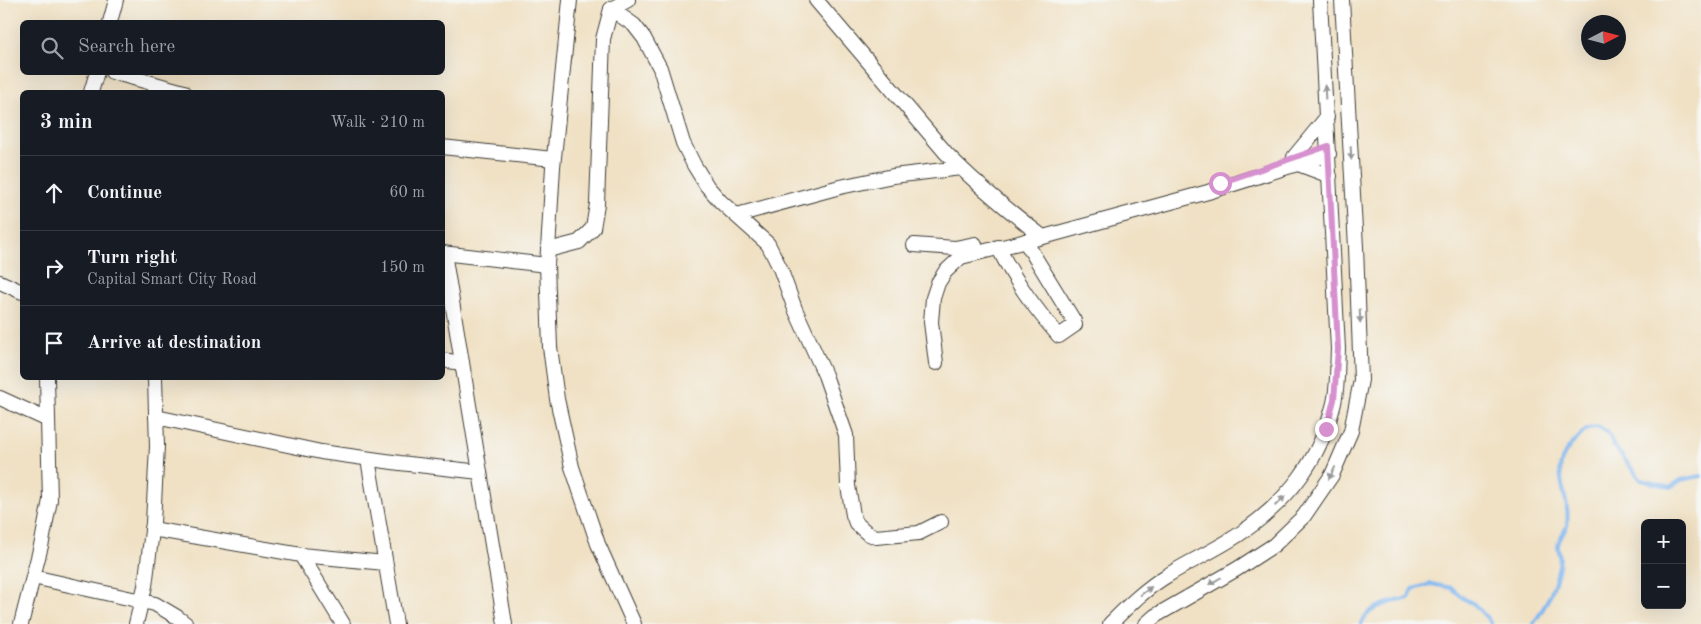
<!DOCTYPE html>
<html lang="en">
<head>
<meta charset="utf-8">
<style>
  body { margin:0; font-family:"Old Standard TT",serif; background:#20242c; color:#f1f3f6 }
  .controls { position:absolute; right:15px; bottom:15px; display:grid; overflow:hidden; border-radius:8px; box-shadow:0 5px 20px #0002 }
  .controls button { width:45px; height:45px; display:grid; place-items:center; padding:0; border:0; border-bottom:1px solid #363941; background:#171b24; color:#f1f3f6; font:25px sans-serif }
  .compass { position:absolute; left:1581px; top:15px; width:45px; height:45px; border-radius:50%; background:#171b24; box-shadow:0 5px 20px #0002; rotate:84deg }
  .stop { position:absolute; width:15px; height:15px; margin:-11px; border:4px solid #d690ce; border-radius:50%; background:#fff }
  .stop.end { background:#d690ce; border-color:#fff; box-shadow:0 1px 5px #0008 }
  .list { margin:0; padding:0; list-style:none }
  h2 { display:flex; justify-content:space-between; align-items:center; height:65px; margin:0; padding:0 20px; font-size:21px }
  h2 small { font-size:16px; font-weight:400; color:#9ea1a6 }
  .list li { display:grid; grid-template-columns:32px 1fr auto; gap:15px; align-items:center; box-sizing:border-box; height:75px; padding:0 20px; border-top:1px solid #363941 }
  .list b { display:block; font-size:19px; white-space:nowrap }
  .list p { margin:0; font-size:16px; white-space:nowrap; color:#9ea1a6 }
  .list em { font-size:16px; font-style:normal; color:#9ea1a6 }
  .icon { flex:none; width:28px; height:28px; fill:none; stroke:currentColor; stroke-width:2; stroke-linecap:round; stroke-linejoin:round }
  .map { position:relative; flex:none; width:1701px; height:624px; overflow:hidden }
  .search { position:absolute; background:#171b24; box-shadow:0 5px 20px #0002; left:20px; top:20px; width:425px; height:55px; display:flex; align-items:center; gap:12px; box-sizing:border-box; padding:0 18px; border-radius:8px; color:#9ea1a6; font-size:19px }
  .panel { position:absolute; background:#171b24; box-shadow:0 5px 20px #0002; left:20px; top:90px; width:425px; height:290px; border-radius:8px }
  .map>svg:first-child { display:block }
</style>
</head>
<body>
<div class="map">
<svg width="1701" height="624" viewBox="0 0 1701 624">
  <rect width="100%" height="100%" fill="#f6f6f2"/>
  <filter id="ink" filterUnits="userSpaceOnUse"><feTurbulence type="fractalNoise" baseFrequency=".02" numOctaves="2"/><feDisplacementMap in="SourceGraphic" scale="10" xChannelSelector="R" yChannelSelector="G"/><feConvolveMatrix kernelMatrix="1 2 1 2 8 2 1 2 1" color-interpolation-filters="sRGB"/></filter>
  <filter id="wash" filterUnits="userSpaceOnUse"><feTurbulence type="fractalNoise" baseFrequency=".0096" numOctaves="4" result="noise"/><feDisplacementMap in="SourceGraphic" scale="20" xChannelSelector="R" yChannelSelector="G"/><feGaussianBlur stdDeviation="1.12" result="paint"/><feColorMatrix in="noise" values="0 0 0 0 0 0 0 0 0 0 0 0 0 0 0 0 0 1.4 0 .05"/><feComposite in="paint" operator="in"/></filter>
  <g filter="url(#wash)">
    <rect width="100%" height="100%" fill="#f0e1c4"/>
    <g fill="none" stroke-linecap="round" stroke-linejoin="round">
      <g stroke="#81b7f0" stroke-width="4">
        <path d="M1361,624C1370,604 1390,603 1409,598L1413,589L1431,584L1452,588L1463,598L1474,604L1487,618L1491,624"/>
        <path d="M1533,624C1547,605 1558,581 1560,557C1560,553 1558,550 1558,546C1558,539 1565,532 1567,525C1572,491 1543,469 1577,439C1586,430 1586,428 1599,427L1608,433L1614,446L1641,480L1671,487L1681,480L1701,476"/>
      </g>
    </g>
  </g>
  <g filter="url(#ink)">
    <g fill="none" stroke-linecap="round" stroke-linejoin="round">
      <g stroke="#3c3a35" stroke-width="16">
        <g id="minor">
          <polyline points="570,0 553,167 548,250 547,265 550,347 557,399 572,467 598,544 634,624"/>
          <path d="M816,0L946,153C976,184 1009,211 1043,237"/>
          <polyline points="611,9 634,25 644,38 660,68 683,143 694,165 707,186 721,202 768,244 780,268 795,309 825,375 846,435 848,486 853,515 856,523 867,533 876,537 919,533 941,522"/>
          <polyline points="110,22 116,0"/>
          <polyline points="112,72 184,92"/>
          <polyline points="91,92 97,72"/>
          <polyline points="442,147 553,159"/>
          <polyline points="1294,157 1327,117"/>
          <polyline points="1298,164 1330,176"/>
          <polyline points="737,215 840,187 893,176 961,168"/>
          <polyline points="914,245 955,248 975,244"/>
          <path d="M998,247C1014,280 1035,309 1059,336L1075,325L1074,321L1025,241"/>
          <polyline points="548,250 579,242 593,228 597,204 603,39 611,9 628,0"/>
          <polyline points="442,253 547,265"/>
          <polyline points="444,253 505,624"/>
          <polyline points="0,282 22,292"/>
          <polyline points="442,360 462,363"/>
          <polyline points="936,363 931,322 933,298 938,283 945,272 961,257 1047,236 1208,192 1329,154"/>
          <polyline points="0,398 48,420"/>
          <polyline points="156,417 321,452 400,463 480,472"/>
          <polyline points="368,459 396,624"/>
          <polyline points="152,529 301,555 385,563"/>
          <polyline points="301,555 343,624"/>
          <polyline points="33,577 155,604 177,617 186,624"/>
          <polyline points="21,624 42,542 50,500 47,378"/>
          <polyline points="136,624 145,586 153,523 157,446 155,378"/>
          <path d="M1110,624C1128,606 1146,588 1168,575C1192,560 1218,549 1241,533C1289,500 1320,460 1334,403C1338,386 1337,367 1338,349L1320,0"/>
          <polyline points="1146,624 1155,616 1237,569 1274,545 1304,516 1332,475 1351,431 1361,380 1356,247 1342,0"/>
        </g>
      </g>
      <use href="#minor" stroke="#fff" stroke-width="14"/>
    </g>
    <defs><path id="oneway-solid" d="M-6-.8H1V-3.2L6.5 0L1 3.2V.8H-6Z" transform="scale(1.25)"/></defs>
    <g fill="#999">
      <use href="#oneway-solid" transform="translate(1325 92) rotate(-93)"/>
      <use href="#oneway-solid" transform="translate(1351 153) rotate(87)"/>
      <use href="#oneway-solid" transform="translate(1360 316) rotate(88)"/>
      <use href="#oneway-solid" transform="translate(1332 473) rotate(118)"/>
      <use href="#oneway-solid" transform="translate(1280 501) rotate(-44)"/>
      <use href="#oneway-solid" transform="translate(1215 581) rotate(150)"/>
      <use href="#oneway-solid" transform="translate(1146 591) rotate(-37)"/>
    </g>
  </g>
  <g fill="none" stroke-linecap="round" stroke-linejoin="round" filter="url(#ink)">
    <polyline stroke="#d690ce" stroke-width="6" points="1220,183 1328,146 1338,349 1334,400 1326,429"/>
  </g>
</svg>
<div class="controls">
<button>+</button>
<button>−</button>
</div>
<svg class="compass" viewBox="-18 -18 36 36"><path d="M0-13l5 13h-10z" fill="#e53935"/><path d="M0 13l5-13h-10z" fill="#9ea1a6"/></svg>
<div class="stop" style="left:1220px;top:183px"></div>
<div class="stop end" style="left:1326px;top:429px"></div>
<div class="search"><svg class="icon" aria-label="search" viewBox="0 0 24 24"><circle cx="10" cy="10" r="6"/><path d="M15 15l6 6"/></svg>Search here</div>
<section class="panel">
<h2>3 min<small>Walk · 210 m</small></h2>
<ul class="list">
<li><svg class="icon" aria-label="ahead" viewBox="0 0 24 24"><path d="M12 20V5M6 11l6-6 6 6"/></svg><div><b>Continue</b></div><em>60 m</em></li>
<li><svg class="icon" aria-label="right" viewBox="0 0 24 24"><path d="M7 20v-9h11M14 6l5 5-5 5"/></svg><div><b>Turn right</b><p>Capital Smart City Road</p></div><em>150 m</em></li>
<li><svg class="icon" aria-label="arrive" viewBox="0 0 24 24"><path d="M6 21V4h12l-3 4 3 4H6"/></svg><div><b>Arrive at destination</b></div></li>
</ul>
</section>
</div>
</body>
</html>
